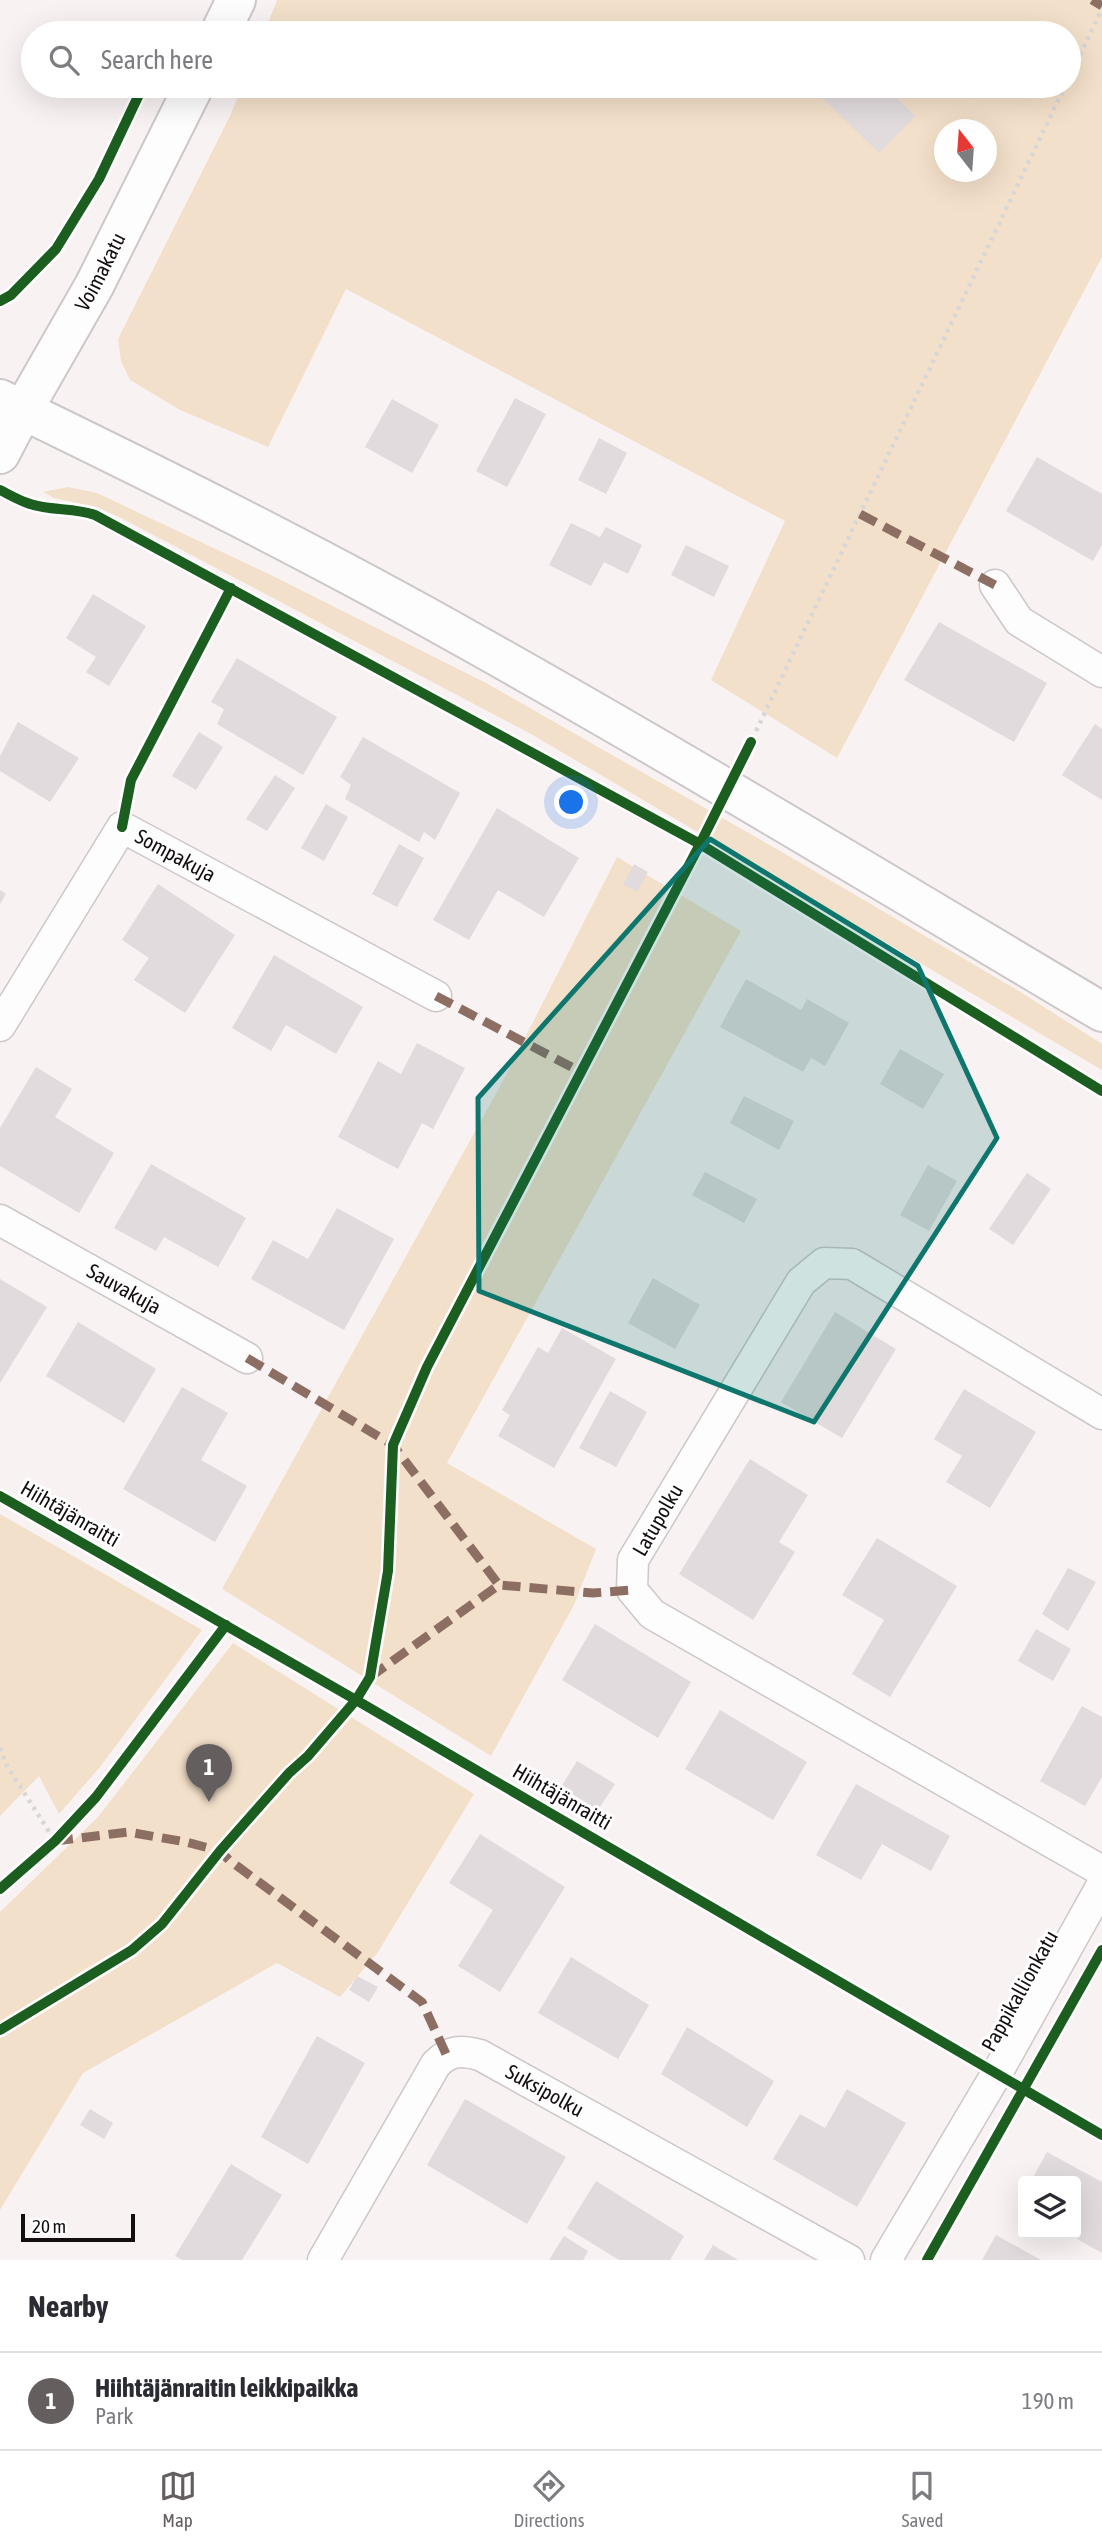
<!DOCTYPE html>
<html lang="en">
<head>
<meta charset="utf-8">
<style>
  body { margin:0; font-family:"Asap Condensed",sans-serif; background:#f2f2f3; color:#2b2b33 }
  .controls { position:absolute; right:21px; bottom:21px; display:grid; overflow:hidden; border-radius:7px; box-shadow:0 7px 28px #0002 }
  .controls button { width:63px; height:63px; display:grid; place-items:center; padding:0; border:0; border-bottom:2px solid #e1e1e2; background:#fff; color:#2b2b33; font:35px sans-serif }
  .compass { position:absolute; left:934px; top:119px; width:63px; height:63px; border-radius:50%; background:#fff; box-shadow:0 7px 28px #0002; rotate:343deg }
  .scale { position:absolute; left:21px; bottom:18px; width:114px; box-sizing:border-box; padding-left:7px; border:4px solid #130f10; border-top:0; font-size:19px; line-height:24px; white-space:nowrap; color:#130f10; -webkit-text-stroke:5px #fff; paint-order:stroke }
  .you { position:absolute; left:572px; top:803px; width:24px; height:24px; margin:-18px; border:5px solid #fff; border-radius:50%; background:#1a73e8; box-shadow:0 0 0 10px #1a73e833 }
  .badge { display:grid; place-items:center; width:46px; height:46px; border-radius:50%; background:#645e5f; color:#fff; font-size:23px; font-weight:700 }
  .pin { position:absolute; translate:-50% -58px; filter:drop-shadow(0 2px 4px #0008) }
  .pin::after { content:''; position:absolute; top:37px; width:24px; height:21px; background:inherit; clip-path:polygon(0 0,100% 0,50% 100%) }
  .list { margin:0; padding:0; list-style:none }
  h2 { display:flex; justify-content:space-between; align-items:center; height:91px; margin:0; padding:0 28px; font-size:30px }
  h2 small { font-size:23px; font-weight:400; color:#7c7c81 }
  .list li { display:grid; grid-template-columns:46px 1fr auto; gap:21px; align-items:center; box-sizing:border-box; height:98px; padding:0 28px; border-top:2px solid #e1e1e2 }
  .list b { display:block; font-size:26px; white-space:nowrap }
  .list p { margin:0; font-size:23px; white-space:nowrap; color:#7c7c81 }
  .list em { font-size:23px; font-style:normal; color:#7c7c81 }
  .icon { flex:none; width:38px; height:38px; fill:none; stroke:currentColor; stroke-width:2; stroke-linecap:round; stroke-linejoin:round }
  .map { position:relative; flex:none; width:1102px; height:2260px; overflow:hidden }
  .search { position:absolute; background:#fff; box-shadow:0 7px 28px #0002; left:21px; right:21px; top:21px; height:77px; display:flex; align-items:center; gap:18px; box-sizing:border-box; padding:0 24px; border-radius:38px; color:#7c7c81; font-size:26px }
  .sheet { height:189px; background:#fff }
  nav { display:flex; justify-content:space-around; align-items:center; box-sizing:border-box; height:98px; border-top:2px solid #e1e1e2; background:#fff; font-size:19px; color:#7c7c81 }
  nav a { display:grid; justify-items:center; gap:4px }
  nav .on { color:#645e5f }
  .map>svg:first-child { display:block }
</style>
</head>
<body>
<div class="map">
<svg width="1102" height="2260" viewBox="0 0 1102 2260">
  <rect width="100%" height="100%" fill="#f9f2f3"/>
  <g fill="#f3e0ca" fill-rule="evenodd">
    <path d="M277,0H1102V257L837,758L711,680L785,521L346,289L268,447L180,410L130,380L121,361L118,339L230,116L242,86H1069V33H264ZM944,130H986V172H944Z"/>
    <polygon points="68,487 97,493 275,577 486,683 794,859 1019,991 1102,1044 1102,1070 531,734 123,519 97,507 54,498 43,492"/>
    <polygon points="617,857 741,931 447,1463 596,1549 574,1605 491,1756 222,1589 504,1079"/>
    <polygon points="0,1514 202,1630 100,1767 59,1814 39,1776 0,1816"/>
    <polygon points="233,1643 474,1794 378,1952 340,1997 277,1963 83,2073 0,2210 0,1912 98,1817"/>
  </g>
  <g fill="#e1dbdd">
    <polygon points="810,86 885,86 915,116 879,153"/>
    <polygon points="515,398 546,414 507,487 476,471"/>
    <polygon points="392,399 439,425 412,473 365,447"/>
    <polygon points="599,438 627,453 606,494 578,480"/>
    <polygon points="1037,457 1102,494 1102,545 1093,561 1006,511"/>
    <polygon points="571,523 600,537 606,527 642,545 628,574 604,562 591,586 549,565"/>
    <polygon points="686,545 729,566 714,597 671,575"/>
    <polygon points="93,594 146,626 109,686 86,672 96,657 66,638"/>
    <polygon points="939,622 1047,683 1014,742 904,680"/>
    <polygon points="237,658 337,717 303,775 217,724 224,709 211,702"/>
    <polygon points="18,722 79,758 50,802 0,771 0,756"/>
    <polygon points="1095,724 1102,729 1102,800 1062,775"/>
    <polygon points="199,732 223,747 196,790 172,776"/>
    <polygon points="363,737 460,793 435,840 424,832 419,842 345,799 351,785 340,777"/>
    <polygon points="275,775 295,788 267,831 246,819"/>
    <polygon points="326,804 348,817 324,861 301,848"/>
    <polygon points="497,808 579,858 544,917 498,890 469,940 433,920"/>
    <polygon points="399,844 424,858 397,907 372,894"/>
    <polygon points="634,864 648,872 637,892 623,884"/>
    <polygon points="158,884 235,935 185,1013 134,980 149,958 122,940"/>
    <polygon points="0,890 6,894 0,904"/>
    <polygon points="274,955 363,1007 336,1054 286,1025 271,1051 232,1028"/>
    <polygon points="746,979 801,1010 807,999 849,1023 825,1066 811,1058 803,1072 720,1027"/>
    <polygon points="417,1043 465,1068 433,1129 422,1123 398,1169 338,1137 378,1061 401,1074"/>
    <polygon points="900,1049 944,1074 923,1109 880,1084"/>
    <polygon points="36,1067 72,1089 55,1117 114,1153 79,1213 0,1166 0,1128"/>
    <polygon points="744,1096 794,1121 779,1150 730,1123"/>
    <polygon points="151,1164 246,1218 218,1267 164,1237 156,1251 114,1228"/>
    <polygon points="928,1165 957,1181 929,1231 900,1215"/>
    <polygon points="705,1172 757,1199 744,1223 692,1195"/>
    <polygon points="1027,1173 1051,1189 1013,1245 989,1229"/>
    <polygon points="337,1208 394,1239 344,1330 251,1279 273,1240 308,1259"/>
    <polygon points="653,1278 700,1305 675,1349 628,1323"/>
    <polygon points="0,1279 47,1307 0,1383"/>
    <polygon points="835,1312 896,1349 842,1438 781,1402"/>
    <polygon points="78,1322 156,1369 124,1423 46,1376"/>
    <polygon points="562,1328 616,1359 554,1468 498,1436 510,1415 502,1410 538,1347 548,1353"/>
    <polygon points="182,1387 228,1413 201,1460 247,1486 215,1542 123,1489"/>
    <polygon points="964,1389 1036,1432 990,1508 946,1482 962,1456 934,1439"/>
    <polygon points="610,1391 647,1412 616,1467 579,1448"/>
    <polygon points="750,1459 808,1495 779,1542 795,1552 753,1620 679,1574"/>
    <polygon points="877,1538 957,1586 890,1697 852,1674 884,1620 842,1595"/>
    <polygon points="1068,1568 1096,1582 1068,1631 1042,1614"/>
    <polygon points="595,1624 691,1682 658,1738 562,1680"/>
    <polygon points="1036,1629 1071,1649 1053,1681 1018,1661"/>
    <polygon points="1082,1706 1102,1717 1102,1777 1085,1806 1040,1781"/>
    <polygon points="720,1710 807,1762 773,1820 685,1769"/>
    <polygon points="577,1761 615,1784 598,1810 561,1787"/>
    <polygon points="856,1784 950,1836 931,1871 882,1844 861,1880 816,1855"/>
    <polygon points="480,1834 565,1887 500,1992 458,1966 493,1910 449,1883"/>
    <polygon points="571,1957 649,2005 618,2059 538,2013"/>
    <polygon points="357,1976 378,1987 369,2002 349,1990"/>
    <polygon points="687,2027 774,2081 747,2127 661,2074"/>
    <polygon points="317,2036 365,2063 308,2164 261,2137"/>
    <polygon points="847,2089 906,2123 857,2207 773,2159 800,2114 825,2128"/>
    <polygon points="465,2099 566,2157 527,2224 427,2165"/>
    <polygon points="90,2109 113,2123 104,2139 80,2125"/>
    <polygon points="1047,2152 1102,2182 1102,2253 1068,2234 1076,2234 1076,2181 1031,2181"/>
    <polygon points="231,2164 282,2195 242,2260 182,2260 175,2256"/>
    <polygon points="596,2181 684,2236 670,2260 619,2260 567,2228"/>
    <polygon points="996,2235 1041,2260 982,2260"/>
    <polygon points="564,2236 588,2251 583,2260 549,2260"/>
    <polygon points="713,2245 738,2260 704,2260"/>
  </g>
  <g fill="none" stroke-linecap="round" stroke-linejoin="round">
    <g stroke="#ccc7c8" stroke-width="33">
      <g id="street">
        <polyline points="995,585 1019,621 1102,672"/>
        <path id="s1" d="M0,1026L122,827L436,996"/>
        <path id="s2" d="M0,1220L247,1358"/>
        <polyline points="1102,1414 852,1264 824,1263 801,1282 633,1560 632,1590 652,1614 1102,1871"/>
        <path id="s3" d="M323,2260L436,2064C450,2050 461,2050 480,2055L849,2260"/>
        <polyline points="886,2260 997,2073 1102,1885"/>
      </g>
    </g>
    <g stroke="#ccc7c8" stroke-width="42">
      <g id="secondary">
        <polyline points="220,33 236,0"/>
        <path d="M0,399C161,477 322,557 479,646C689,764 895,889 1102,1012"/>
        <path id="s4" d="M0,454L23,410L94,286L194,86"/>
      </g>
    </g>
    <g stroke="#d8d6d6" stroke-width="4.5" stroke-dasharray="3.5 5" stroke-linecap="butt">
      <polyline points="1069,78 1102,9"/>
      <polyline points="745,754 1065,86"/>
      <polyline points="0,1748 7,1766 55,1841"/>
      <polyline points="0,2030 132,1950 162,1924 220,1851 289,1773 308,1756 356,1700 370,1677 388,1571 393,1445 427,1367 712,822"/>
    </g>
    <use href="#street" stroke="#fefdfd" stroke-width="30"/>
    <use href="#secondary" stroke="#fefdfd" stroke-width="38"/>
    <g stroke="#8d6e63" stroke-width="9" stroke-dasharray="18 9" stroke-linecap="butt">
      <polyline points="1092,0 1102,6"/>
      <polyline points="860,514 995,585"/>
      <polyline points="436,996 581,1072"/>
      <polyline points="247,1358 393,1445 499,1585"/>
      <polyline points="370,1677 499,1585 593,1593 632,1590"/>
      <polyline points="55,1841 128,1832 186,1842 220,1851 229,1860 422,2002 446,2054"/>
    </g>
    <g stroke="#fff" stroke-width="15">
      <g id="cycleway">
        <polyline points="0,301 11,295 56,249 99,179 143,86"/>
        <path d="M0,490C14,497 27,505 43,507C60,510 78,509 95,515L700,844L1102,1091"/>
        <polyline points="122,827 131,780 231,588"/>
        <polyline points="0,1496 356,1700 1102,2135"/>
        <polyline points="0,1889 55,1841 96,1797 226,1625"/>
        <polyline points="0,2030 132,1950 162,1924 220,1851 289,1773 308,1756 356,1700 370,1677 388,1571 393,1445 427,1367 700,844 751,742"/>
        <polyline points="927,2260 1102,1950"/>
      </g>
    </g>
    <use href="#cycleway" stroke="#1b5e20" stroke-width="10"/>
  </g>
  <path fill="#0f766e" fill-opacity="0.2" stroke="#0f766e" stroke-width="5" stroke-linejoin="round" d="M710,839L918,966L997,1138L814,1422L479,1291L478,1098Z"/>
  <g text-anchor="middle" stroke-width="6" stroke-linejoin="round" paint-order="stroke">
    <g font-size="21" fill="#130f10" stroke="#fff">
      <text dy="7" stroke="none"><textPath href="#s4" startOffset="208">Voimakatu</textPath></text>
      <text dy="7" stroke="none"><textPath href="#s1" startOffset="294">Sompakuja</textPath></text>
      <text dy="7" stroke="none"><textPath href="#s2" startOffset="142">Sauvakuja</textPath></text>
      <text transform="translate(70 1514) rotate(30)" y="7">Hiihtäjänraitti</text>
      <text transform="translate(658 1520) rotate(-60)" y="7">Latupolku</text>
      <text transform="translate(562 1797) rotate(30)" y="7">Hiihtäjänraitti</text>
      <text transform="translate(1020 1991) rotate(-61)" y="7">Pappikallionkatu</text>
      <text dy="7" stroke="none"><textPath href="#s3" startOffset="348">Suksipolku</textPath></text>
    </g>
  </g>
</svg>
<div class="controls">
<button><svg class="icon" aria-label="layers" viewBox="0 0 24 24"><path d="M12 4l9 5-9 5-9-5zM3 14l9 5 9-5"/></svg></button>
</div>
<svg class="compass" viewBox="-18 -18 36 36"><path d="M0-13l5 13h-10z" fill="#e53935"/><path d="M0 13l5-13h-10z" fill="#7c7c81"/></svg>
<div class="scale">20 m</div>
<div class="you"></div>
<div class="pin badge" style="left:209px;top:1802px">1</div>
<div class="search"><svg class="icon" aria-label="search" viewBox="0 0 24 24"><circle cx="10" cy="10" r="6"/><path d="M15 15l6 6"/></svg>Search here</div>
</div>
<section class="sheet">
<h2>Nearby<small></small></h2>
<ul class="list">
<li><span class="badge">1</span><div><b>Hiihtäjänraitin leikkipaikka</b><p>Park</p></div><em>190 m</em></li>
</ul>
</section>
<nav>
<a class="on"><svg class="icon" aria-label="map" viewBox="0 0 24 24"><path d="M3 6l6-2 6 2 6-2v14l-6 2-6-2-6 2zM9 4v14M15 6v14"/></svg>Map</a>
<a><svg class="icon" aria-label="directions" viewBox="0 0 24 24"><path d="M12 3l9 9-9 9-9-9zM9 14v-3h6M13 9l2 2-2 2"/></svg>Directions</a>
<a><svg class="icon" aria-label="saved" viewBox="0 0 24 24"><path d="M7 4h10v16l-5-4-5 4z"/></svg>Saved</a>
</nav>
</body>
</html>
